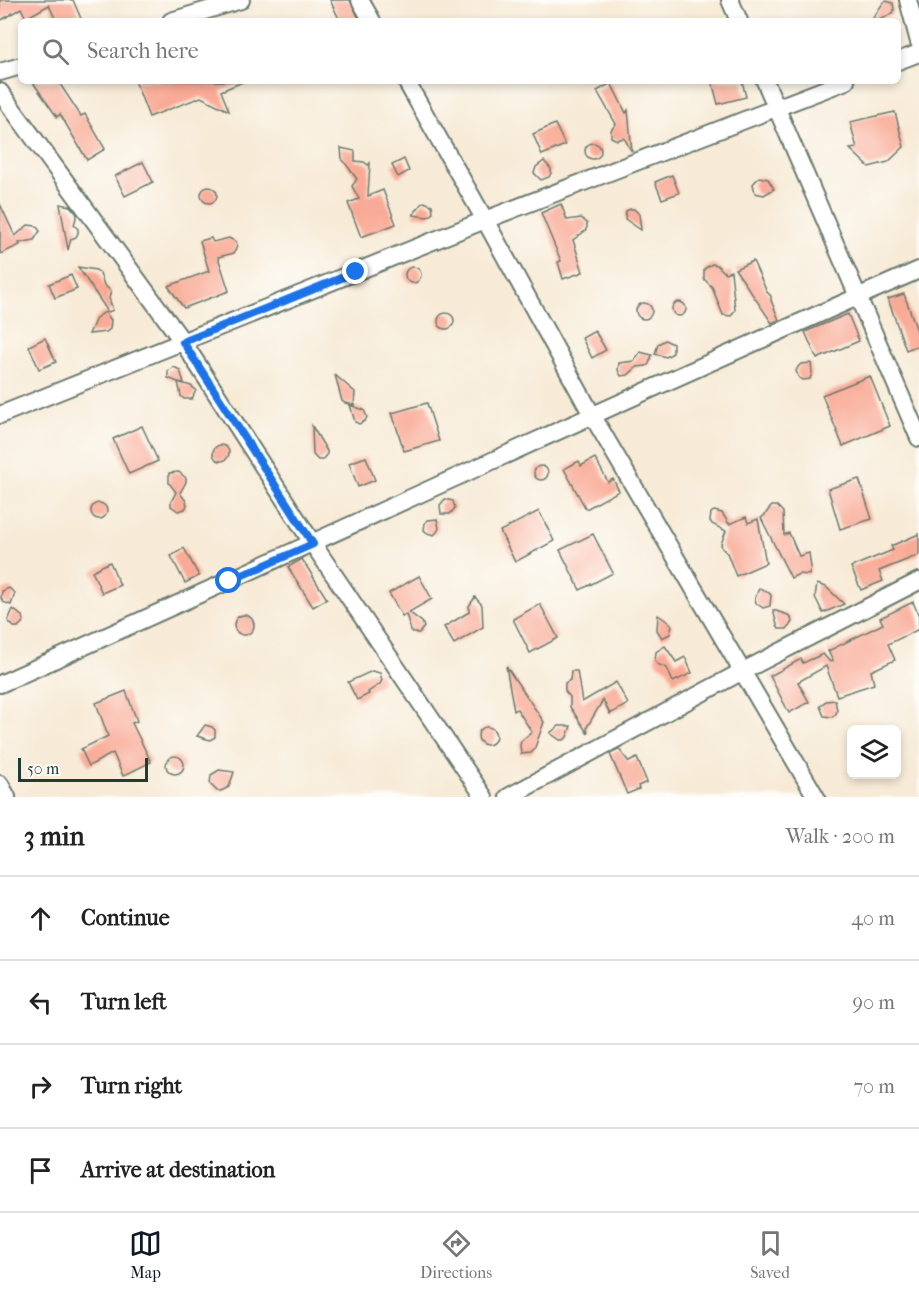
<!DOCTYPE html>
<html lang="en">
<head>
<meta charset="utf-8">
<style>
  body { margin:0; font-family:"IM FELL French Canon",serif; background:#f6f6f6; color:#222 }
  .controls { position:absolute; right:18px; bottom:18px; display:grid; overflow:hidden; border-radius:9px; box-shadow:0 3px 9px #0003 }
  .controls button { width:54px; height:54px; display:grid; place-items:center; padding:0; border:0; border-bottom:2px solid #e0e0e0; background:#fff; color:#222; font:30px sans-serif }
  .scale { position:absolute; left:18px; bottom:15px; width:130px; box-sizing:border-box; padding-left:6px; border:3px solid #1f3d34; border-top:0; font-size:16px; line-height:21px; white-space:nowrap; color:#1f3d34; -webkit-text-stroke:4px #fdfcf7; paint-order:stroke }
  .stop { position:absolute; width:18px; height:18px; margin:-14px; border:4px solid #1a73e8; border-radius:50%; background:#fff }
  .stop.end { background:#1a73e8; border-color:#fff; box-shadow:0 2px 6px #0008 }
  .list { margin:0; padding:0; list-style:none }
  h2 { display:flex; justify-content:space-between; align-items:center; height:78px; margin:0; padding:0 24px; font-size:26px }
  h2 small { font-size:20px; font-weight:400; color:#767676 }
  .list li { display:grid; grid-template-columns:39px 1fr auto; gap:18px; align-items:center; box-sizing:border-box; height:84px; padding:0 24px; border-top:2px solid #e0e0e0 }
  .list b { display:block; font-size:22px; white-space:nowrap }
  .list em { font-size:20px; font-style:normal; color:#767676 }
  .icon { flex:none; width:33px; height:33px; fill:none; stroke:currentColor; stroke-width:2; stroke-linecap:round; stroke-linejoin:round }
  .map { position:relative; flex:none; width:919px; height:797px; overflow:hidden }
  .search { position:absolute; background:#fff; box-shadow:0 3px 9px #0003; left:18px; right:18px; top:18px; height:66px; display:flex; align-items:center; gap:15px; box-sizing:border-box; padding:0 21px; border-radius:9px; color:#767676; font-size:22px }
  .sheet { height:414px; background:#fff }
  nav { display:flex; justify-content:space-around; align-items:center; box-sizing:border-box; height:84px; border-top:2px solid #e0e0e0; background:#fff; font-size:16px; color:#767676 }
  nav a { display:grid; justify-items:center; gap:3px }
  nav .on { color:#111827 }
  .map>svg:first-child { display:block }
</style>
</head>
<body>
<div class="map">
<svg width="919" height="797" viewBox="0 0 919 797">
  <rect width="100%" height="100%" fill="#fdfcf7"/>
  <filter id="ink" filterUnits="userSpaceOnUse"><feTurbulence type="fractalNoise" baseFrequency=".0167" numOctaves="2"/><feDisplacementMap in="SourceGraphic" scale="12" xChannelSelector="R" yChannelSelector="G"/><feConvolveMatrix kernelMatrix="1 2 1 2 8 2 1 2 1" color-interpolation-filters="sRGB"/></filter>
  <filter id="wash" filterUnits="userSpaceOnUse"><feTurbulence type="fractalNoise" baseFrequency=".008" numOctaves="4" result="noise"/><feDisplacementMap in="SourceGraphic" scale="24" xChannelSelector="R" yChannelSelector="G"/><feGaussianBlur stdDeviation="1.35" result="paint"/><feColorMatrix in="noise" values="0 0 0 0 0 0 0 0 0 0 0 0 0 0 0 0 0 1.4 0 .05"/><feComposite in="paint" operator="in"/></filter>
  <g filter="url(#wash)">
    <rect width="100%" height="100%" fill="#f7ead6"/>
    <g id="blocks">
      <g fill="#f9aa96">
        <polygon points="0,0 73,0 82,21 56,21 49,5 26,18 21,8 0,21"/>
        <polygon points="330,0 350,0 360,21 340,21"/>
        <polygon points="886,1 893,3 894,10 893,13 878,21 871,21 883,3"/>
        <polygon points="32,81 58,81 81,116 85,114 105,149 87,160 60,114 57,117"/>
        <polygon points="135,81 245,81 221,91 229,111 201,97 149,117"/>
        <polygon points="712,81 742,81 746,97 718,104"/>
        <polygon points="611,83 626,113 628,110 632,152 624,138 617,140 611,137 611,130 616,124 597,91"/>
        <polygon points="895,112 904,147 888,162 869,167 850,149 857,148 850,122"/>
        <polygon points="555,124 565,145 542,155 533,134"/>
        <circle cx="593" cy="151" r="8"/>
        <polygon points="341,148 355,151 355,161 364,162 368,165 370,163 368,196 383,190 396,224 361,237 348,203 359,199 352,186 357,179 342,159"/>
        <polygon points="404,159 409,171 398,177 392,165"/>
        <polygon points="544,161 551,169 551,173 549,177 541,180 534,173 536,167"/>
        <polygon points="143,162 153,182 125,196 115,176"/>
        <polygon points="672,175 679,193 662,199 655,182"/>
        <polygon points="759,177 768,179 774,189 764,195 755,193 753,184"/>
        <circle cx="209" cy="195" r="8"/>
        <polygon points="424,202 432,205 433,212 431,215 427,217 413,215 421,204"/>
        <polygon points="0,204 15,236 28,225 36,226 40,231 34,240 19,243 20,245 0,254"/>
        <polygon points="60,204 70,206 77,214 74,225 78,229 78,233 76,237 71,239 68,250"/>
        <polygon points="561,204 567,220 581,218 587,223 587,227 585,231 573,240 583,272 563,279 558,262 561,261 541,213"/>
        <polygon points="630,209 634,209 639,214 641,230 625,219 626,211"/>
        <polygon points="211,238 213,242 229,238 236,242 237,246 234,253 218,257 229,291 184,308 168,286 209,271 200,241"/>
        <polygon points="753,261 767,292 771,296 771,300 779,320 772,323 735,269"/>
        <polygon points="712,264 717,265 725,273 731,271 735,310 731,316 723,315 712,287 704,279 704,269"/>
        <circle cx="413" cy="275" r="8"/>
        <polygon points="78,267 96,270 100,273 104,285 111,291 109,298 113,310 108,312"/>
        <polygon points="71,275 77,289 55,298 49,284"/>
        <polygon points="904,294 919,336 919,345 906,350 888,299"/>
        <circle cx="679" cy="309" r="7"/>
        <circle cx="644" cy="311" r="8"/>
        <polygon points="105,312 111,320 110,329 106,332 89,334 96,318"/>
        <circle cx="446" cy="321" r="8"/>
        <polygon points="848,314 859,341 817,359 805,332"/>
        <polygon points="595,331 606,350 592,358 582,338"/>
        <polygon points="45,338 56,362 39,369 29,346"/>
        <polygon points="665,340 673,344 673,353 666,357 655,354 658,344"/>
        <polygon points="640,352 652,355 649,364 646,366 637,367 628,375 621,376 618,370 619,363 634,361"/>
        <polygon points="811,363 812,373 810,379 803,380 799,378 796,371 798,367 801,364"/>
        <polygon points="174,367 180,370 184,383 178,382 191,386 196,390 192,399 184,399 181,396 178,382 168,378 168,371"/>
        <polygon points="335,375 355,392 354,405 345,403 342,401"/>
        <polygon points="870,376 890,426 843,446 822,395"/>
        <polygon points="427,403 439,441 404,451 392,413"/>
        <polygon points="350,405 364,410 367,417 365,421 359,424 355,422"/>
        <polygon points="142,426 158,461 129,474 113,439"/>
        <polygon points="312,426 327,451 327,454 322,460 318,460 313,455"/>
        <circle cx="221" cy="453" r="8"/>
        <polygon points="366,457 375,480 358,487 349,463"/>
        <polygon points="595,458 608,482 613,479 619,491 586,509 564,469 579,461 581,466"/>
        <circle cx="541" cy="473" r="7"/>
        <polygon points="179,472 186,478 186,482 180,493 186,501 187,505 185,509 178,511 171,506 171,502 176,492 169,483 169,473"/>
        <polygon points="859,479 872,519 840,529 828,489"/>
        <polygon points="445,499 453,501 455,508 450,514 441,514 440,505"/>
        <circle cx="99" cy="511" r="8"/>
        <polygon points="772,506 777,506 783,512 784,535 789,533 799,556 809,553 811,568 809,575 799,574 791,578 761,518 765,515 769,509"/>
        <polygon points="539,511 554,541 515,562 500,531"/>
        <polygon points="714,511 722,513 729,524 746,517 748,523 758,519 766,563 736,576 727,553 722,548 721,544 726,531 712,524 710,521 711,513"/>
        <polygon points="437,519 439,528 437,532 434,535 427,533 424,530 425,523 428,520"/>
        <polygon points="593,534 613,573 580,590 560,550"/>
        <polygon points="919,534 919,555 879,571 883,581 861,590 851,567 893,550 891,546"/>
        <polygon points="184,548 199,576 185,583 171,556"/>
        <polygon points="302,559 327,599 313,607 288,567"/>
        <polygon points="110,562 120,585 102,593 92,571"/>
        <polygon points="419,576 432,599 409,612 422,622 424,627 419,633 414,633 411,631 406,614 402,616 389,593"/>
        <polygon points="817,584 826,587 844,604 823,613 815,597"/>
        <polygon points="9,588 15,593 11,605 3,602 1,598 2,591"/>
        <polygon points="759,588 768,592 771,595 770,606 763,608 756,603 755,599"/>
        <polygon points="475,597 482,605 483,627 454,644 444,627 469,612 469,606"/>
        <polygon points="913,602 919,616 919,629 888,644 895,660 871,671 874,684 837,696 826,666 798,682 809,702 789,713 770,676 801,659 803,663 823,654 830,662 833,661 828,651 883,624 880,618"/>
        <polygon points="540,604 558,638 530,653 513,619"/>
        <polygon points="13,609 23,617 24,621 18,627 14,627 8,621"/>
        <polygon points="773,610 788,615 791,618 792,622 787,629 779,629 777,625"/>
        <polygon points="658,615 670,623 672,626 670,634 662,638 657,630"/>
        <circle cx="244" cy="625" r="10"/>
        <polygon points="665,646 676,662 685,657 692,673 673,682 667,668 657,664 655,660 656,652"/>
        <polygon points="506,666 544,722 534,750 531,753 521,754 520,745 521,741 532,732 517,709 514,711"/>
        <polygon points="372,671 380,673 382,680 380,684 368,692 369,694 357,700 348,682"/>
        <polygon points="571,671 577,671 582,702 616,682 628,704 610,714 603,700 587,727 588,734 570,707 570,697 565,691 565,683 570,680"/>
        <polygon points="126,691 137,721 132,723 151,762 123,776 113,753 89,766 81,749 108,736 96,703"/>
        <polygon points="835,700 837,710 836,714 832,717 824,716 820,706 826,701"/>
        <polygon points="205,725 212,727 215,730 215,737 210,740 197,736"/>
        <polygon points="559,726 571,726 567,737 564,740 560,740 550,733"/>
        <circle cx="487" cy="736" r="9"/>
        <polygon points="619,749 629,762 637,758 647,782 638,786 639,789 627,794 610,754"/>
        <circle cx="175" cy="765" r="9"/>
        <polygon points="219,770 234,772 229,787 221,791 217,791 210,784 211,775"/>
      </g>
    </g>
  </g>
  <g filter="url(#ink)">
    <use href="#blocks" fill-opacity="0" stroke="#6b7a6d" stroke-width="1.5"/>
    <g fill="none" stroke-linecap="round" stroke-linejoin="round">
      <g stroke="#6b7a6d" stroke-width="20">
        <g id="minor">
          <polyline points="360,0 372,21"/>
          <polyline points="730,0 739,21"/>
          <polyline points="908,0 919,42"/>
          <polyline points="171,21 241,0"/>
          <polyline points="898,61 919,53"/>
          <polyline points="0,72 21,66"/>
          <polyline points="406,81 485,220 592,415 816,797"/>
          <polyline points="765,81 919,438"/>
          <polyline points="0,92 183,342 313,544 484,797"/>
          <polyline points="0,415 485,220 846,81"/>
          <path d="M0,684C307,547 611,404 919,270"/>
          <polyline points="0,784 7,797"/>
          <polyline points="508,797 741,672 919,581"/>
        </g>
      </g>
      <use href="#minor" stroke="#fff" stroke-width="16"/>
    </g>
  </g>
  <g fill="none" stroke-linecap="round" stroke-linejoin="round" filter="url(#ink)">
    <polyline stroke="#1a73e8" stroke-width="8" points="229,581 313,544 183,342 356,272"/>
  </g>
</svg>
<div class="controls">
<button><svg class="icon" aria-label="layers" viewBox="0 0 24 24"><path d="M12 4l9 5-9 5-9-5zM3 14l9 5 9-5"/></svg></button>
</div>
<div class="scale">50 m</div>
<div class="stop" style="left:229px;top:581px"></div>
<div class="stop end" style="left:356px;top:272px"></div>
<div class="search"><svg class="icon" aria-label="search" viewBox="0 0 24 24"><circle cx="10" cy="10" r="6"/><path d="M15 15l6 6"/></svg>Search here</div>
</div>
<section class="sheet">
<h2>3 min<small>Walk · 200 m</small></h2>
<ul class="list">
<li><svg class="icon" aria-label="ahead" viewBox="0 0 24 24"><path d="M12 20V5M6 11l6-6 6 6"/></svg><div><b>Continue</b></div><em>40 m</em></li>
<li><svg class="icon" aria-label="left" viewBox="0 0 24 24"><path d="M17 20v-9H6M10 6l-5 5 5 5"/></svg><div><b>Turn left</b></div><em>90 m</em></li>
<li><svg class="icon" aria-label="right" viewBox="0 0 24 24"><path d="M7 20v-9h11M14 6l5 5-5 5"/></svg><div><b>Turn right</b></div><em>70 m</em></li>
<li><svg class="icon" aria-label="arrive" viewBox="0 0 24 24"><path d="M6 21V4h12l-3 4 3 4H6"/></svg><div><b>Arrive at destination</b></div></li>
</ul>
</section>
<nav>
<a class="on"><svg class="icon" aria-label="map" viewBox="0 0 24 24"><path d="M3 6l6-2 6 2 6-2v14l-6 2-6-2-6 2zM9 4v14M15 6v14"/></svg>Map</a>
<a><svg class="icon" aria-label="directions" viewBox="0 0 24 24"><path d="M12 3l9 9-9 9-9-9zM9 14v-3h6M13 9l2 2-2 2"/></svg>Directions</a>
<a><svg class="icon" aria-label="saved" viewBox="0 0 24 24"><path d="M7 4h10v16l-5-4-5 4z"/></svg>Saved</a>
</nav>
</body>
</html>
